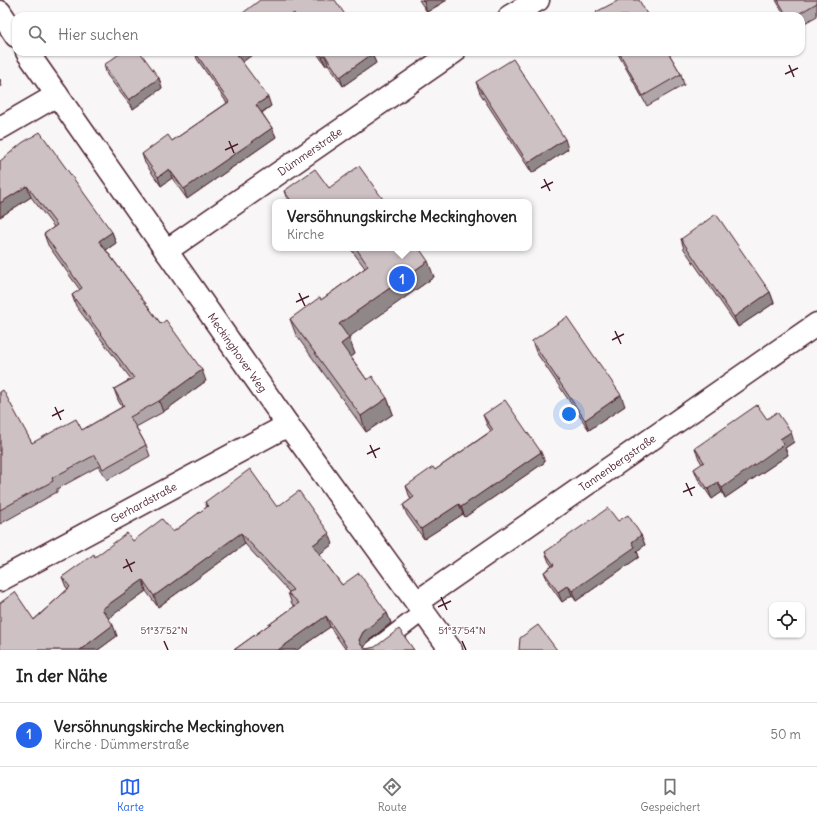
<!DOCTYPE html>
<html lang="de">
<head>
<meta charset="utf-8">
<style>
  body { margin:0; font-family:Delius,sans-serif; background:#f2f2f2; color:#222 }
  .controls { position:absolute; right:12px; bottom:12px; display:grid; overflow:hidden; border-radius:8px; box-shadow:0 1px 3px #0004 }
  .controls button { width:36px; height:36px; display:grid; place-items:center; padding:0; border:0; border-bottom:1px solid #e0e0e0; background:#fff; color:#222; font:20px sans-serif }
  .you { position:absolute; left:569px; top:414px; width:14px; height:14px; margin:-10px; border:3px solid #fff; border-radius:50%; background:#1a73e8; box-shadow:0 0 0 6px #1a73e833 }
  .badge { display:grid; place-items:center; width:26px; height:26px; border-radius:50%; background:#2563eb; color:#fff; font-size:13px; font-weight:700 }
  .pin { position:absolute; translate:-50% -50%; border:2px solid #fff; box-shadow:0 1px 4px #0006 }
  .popup { position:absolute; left:272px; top:199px; width:260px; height:52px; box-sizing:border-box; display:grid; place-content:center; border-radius:8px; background:#fff; filter:drop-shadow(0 1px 3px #0005); font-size:13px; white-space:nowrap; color:#767676 }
  .popup b { font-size:15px; color:#222 }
  .popup::after { content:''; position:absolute; left:50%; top:100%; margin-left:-8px; border:8px solid transparent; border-top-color:#fff }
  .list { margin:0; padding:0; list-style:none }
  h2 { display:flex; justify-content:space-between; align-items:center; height:52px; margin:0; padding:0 16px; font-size:17px }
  h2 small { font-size:13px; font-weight:400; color:#767676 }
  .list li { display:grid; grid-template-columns:26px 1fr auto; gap:12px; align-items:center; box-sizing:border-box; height:64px; padding:0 16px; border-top:1px solid #e0e0e0 }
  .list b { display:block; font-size:15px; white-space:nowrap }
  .list p { margin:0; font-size:13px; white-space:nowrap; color:#767676 }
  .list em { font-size:13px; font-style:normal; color:#767676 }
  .icon { flex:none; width:22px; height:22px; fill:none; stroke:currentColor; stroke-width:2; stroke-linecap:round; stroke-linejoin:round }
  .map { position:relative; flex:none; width:817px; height:650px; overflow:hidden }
  .search { position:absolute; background:#fff; box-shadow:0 1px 3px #0004; left:12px; right:12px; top:12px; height:44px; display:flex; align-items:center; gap:10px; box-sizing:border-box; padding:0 14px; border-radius:12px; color:#767676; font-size:15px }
  .sheet { height:116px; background:#fff }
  nav { display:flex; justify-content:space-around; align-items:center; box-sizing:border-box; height:56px; border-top:1px solid #e0e0e0; background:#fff; font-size:11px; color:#767676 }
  nav a { display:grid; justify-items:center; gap:2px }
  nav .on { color:#2563eb }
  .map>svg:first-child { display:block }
</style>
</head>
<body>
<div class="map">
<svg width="817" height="650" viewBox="0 0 817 650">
  <rect width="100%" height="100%" fill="#f8f6f7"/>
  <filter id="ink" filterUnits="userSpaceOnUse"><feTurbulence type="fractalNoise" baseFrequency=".025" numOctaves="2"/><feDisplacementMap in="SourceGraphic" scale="8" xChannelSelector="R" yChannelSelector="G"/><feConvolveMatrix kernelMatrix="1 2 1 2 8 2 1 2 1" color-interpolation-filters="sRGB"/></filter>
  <g filter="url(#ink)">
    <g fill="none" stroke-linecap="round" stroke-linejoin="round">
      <g stroke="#4a1f2b" stroke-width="20">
        <polyline id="lane" points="373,650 424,611"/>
      </g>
      <g stroke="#4a1f2b" stroke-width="25">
        <g id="street">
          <polyline points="0,12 16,36"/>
          <polyline points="510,16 538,0"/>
          <path id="s1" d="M27,52L288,425L451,650"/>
          <polyline points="0,128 57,95"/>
          <path id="s2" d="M166,251L454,52"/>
          <path id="s3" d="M0,580L288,425"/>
          <path id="s4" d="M417,602L817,324"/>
        </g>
      </g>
      <use href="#lane" stroke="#fff" stroke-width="17"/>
      <use href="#street" stroke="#fff" stroke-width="22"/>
    </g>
    <g fill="#b0a6a9" stroke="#4a1f2b">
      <polygon points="419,0 447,0 427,12"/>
      <polygon points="776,0 817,0 817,16 801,25 801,16 785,16"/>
      <polygon points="195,52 256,52 242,62 271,106 262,113 272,128 276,137 187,199 172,178 161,186 145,163 142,154 172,141 227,103 197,59"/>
      <polygon points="316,52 371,52 376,63 343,86 328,64 326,66"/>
      <polygon points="617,52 668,52 681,74 684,85 647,106"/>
      <polygon points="104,65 159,78 162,88 133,109 107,75"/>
      <polygon points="476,82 568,149 532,173 480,93"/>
      <polygon points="0,161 112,232 116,243 106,250 161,324 206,381 163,412 136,427 146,445 150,456 107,480 99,466 57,489 57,492 0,524 0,392 32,443 82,430 122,407 118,400 114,389 131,379 76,306 72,295 80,290 48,245 44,234 54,227 31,197 0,217"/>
      <polygon points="329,188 385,202 288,202 284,191"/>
      <polygon points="681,239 770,292 774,303 738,327 684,249"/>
      <polygon points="350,248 419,248 434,277 348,337 355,354 351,357 367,380 387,398 393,414 366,432 296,335 290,319 321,300 365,268"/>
      <polygon points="532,341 625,406 589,430 536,352"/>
      <polygon points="483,415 545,462 465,517 463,514 424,539 407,515 403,505 411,499 409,495 406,486 435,470 491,431 487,425"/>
      <polygon points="767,419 794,442 785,448 788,455 725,498 722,492 712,499 698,479 694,469 702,464 699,459 695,448"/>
      <polygon points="205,502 277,507 333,544 319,554 342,585 387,613 391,623 367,642 364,648 366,649 414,650 346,650 330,627 297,650 234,650 295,606 292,604 288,593 289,592 245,544 158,607 146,591 108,618 117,636 98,650 0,650 68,589 66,587 62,577 95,557 133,541 173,532 207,507"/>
      <polygon points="618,521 641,535 645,545 637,551 639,557 576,601 572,595 562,602 548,582 544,572 552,566 549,562 545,552"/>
    </g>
    <g fill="#908789" stroke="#4a1f2b">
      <polygon points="427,0 447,0 427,12 424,2"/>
      <polygon points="240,52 256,52 240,64 237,55"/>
      <polygon points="372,54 376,63 343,86 340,77"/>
      <polygon points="325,55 328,64 326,66 322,57"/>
      <polygon points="159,78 162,88 133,109 129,100"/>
      <polygon points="0,79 2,86 0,87"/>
      <polygon points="268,97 271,106 259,114 256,105"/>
      <polygon points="272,128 276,137 187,199 184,189"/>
      <polygon points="565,139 568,149 532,173 528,163"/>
      <polygon points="169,169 172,178 161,186 158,177"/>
      <polygon points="27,186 31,197 0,217 0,203"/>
      <polygon points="112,232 116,243 103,252 99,241"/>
      <polygon points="428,261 434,277 345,340 339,324"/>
      <polygon points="770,292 774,303 738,327 734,317"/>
      <polygon points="349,338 355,354 347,360 341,344"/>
      <polygon points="202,370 206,381 163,412 159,401"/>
      <polygon points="621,395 625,406 589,430 585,420"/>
      <polygon points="387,398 393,414 366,432 361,416"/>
      <polygon points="791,432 794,442 785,448 788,455 725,498 722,488 780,439"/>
      <polygon points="541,452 545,462 465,517 461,507"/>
      <polygon points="718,482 722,492 712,499 708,489"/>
      <polygon points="459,504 463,514 424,539 421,529"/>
      <polygon points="241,533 245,544 158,607 154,596"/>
      <polygon points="329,533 333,544 317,556 313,545"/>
      <polygon points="641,535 645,545 637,551 639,557 576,601 572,591 632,542"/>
      <polygon points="143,580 146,591 106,620 102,609"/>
      <polygon points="568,585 572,595 562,602 558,592"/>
      <polygon points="387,613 391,623 367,642 363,650 359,640 363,632"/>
      <polygon points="326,616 330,627 297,650 278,650"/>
      <polygon points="113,625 117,636 98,650 80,650"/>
    </g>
    <g fill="#cdc1c4" stroke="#4a1f2b">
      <polygon points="260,0 335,0 346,16 295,16 294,13 290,16 239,16"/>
      <polygon points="422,0 427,0 424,2"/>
      <polygon points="619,0 639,0 648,16 599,16 596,12"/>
      <polygon points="778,0 817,0 817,3 795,16 787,16"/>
      <polygon points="122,52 140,52 159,78 129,100 104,65"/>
      <polygon points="195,52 240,52 237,55 268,97 256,105 272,128 184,189 169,169 158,177 142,154 168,135 172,141 229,102"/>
      <polygon points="319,52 371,52 372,54 340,77 325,55 322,57"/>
      <polygon points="619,52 668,52 681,74 643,96"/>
      <polygon points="513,59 565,139 528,163 476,82"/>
      <polygon points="40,132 112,232 99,241 161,324 166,320 202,370 159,401 130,417 146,445 103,469 95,455 52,478 53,481 0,510 0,392 3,390 32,443 76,419 82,430 124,406 114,389 134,378 72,295 82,288 44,234 57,225 27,186 0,203 0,161 4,158 22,143"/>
      <polygon points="359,166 385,202 292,202 284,191 315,169 329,188"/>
      <polygon points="716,214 770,292 734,317 681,239"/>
      <polygon points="356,248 419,248 428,261 339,324 349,338 341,344 367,380 372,376 387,398 361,416 290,319 320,297 321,300 368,266"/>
      <polygon points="567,317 621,395 585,420 532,341"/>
      <polygon points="505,400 541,452 461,507 459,504 421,529 403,505 414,497 406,486 433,467 435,470 493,430 483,415"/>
      <polygon points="757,405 767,419 777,412 791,432 780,439 784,444 722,488 718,482 708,489 694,469 704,462 695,448"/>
      <polygon points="250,469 277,507 299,491 329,533 313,545 327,565 342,585 359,573 387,613 363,632 359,640 361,645 366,649 375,647 399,629 414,650 348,650 343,641 326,616 278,650 234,650 299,603 288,593 293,590 241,533 154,596 143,580 102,609 113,625 80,650 0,650 0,603 15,592 34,620 70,587 62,577 94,554 95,557 127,533 133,541 162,519 173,532 208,506 205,502"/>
      <polygon points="608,508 618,521 628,515 641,535 632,542 635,547 572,591 568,585 558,592 544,572 554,565 545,552"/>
      <polygon points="538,625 557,650 519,650 520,638"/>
    </g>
  </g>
  <path fill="none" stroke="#4a1f2b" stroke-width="1.5" d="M789,65L794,77M785,74L798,68M229,141L234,153M225,150L238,144M544,179L550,191M541,188L553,182M299,293L305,306M296,302L309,296M615,331L621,344M612,340L624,334M55,407L61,420M52,416L64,410M370,445L376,458M367,454L380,448M686,483L692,496M683,492L695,487M126,559L132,572M123,568L135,562M441,597L447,610M438,607L451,601M164,641L168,650M462,641L466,650"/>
  <g text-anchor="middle" stroke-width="3" stroke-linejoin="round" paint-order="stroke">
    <g font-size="11" fill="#4a1f2b" stroke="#fff">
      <text dy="4" stroke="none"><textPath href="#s2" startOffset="175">Dümmerstraße</textPath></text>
      <text dy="4" stroke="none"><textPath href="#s1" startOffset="367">Meckinghover Weg</textPath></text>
      <text dy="4" stroke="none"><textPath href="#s4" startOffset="244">Tannenbergstraße</textPath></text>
      <text dy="4" stroke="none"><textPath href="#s3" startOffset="163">Gerhardstraße</textPath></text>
    </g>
  </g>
  <g font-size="10" text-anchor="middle" fill="#4a1f2b" stroke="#fff" stroke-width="3" stroke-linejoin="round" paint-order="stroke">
    <text x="462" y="634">51°37'54"N</text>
    <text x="164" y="634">51°37'52"N</text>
  </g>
</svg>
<div class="controls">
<button><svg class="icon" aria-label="locate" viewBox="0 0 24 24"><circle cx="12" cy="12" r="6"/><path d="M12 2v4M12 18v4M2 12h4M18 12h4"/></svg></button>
</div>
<div class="you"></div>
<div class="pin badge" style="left:402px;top:279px">1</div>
<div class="popup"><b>Versöhnungskirche Meckinghoven</b>Kirche</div>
<div class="search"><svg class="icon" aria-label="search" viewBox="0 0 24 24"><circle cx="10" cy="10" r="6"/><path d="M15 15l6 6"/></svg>Hier suchen</div>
</div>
<section class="sheet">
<h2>In der Nähe<small></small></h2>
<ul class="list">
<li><span class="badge">1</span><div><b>Versöhnungskirche Meckinghoven</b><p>Kirche · Dümmerstraße</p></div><em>50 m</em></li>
</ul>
</section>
<nav>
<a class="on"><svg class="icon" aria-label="map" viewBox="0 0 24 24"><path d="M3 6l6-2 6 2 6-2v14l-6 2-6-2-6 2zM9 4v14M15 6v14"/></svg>Karte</a>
<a><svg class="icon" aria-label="directions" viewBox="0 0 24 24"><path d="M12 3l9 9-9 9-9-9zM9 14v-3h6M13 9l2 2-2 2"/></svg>Route</a>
<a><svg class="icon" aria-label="saved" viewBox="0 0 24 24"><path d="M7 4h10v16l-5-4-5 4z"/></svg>Gespeichert</a>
</nav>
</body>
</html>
